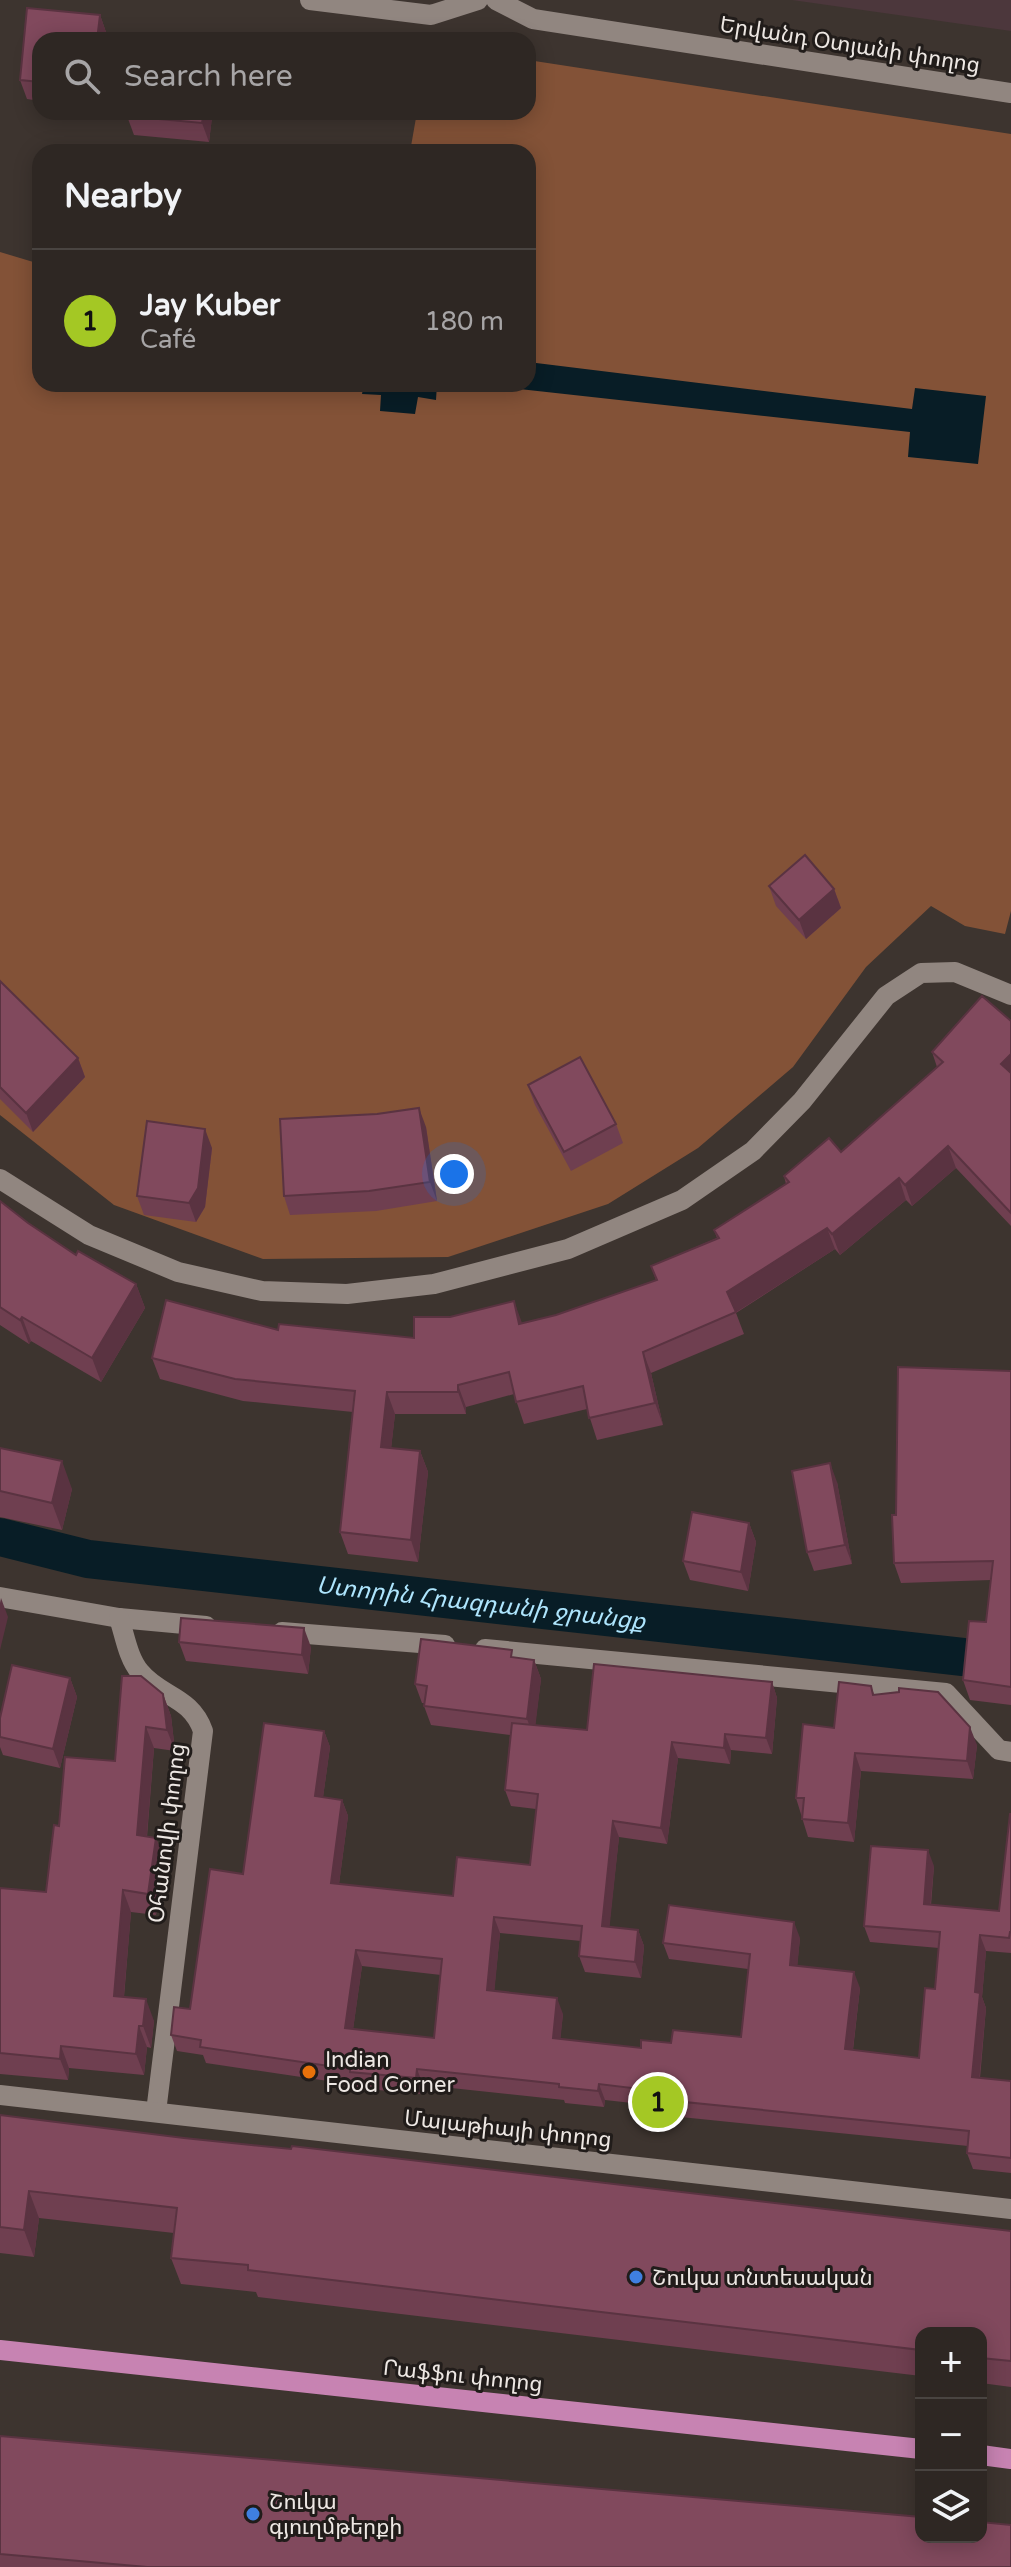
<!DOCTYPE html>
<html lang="en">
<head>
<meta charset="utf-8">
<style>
  body { margin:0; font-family:"Varela Round","Noto Sans Armenian",sans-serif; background:#362f2b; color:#f1f3f6 }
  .controls { position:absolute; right:24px; bottom:24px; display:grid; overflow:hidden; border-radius:16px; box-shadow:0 4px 20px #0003 }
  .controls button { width:72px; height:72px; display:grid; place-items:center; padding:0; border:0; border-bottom:2px solid #494441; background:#2e2723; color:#f1f3f6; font:40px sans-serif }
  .you { position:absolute; left:454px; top:1174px; width:28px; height:28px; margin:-20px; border:6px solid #fff; border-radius:50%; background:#1a73e8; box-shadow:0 0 0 12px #1a73e833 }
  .badge { display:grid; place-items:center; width:52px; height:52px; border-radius:50%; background:#a4c824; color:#111; font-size:26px; font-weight:700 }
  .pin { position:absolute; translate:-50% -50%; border:4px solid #fff; box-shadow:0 2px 8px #0006 }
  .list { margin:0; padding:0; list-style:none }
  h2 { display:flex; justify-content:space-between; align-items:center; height:104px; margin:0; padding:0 32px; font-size:34px }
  h2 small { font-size:26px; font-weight:400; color:#a7a5a6 }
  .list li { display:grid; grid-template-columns:52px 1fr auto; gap:24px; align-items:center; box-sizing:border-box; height:144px; padding:0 32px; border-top:2px solid #494441 }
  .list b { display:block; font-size:30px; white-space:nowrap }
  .list p { margin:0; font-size:26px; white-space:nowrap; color:#a7a5a6 }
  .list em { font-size:26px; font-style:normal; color:#a7a5a6 }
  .icon { flex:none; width:44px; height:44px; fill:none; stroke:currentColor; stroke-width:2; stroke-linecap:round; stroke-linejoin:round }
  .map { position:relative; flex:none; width:1011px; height:2567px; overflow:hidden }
  .search { position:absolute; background:#2e2723; box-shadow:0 4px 20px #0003; left:32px; top:32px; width:504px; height:88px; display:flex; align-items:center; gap:20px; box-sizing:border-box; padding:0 28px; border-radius:24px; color:#a7a5a6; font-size:30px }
  .panel { position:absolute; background:#2e2723; box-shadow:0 4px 20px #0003; left:32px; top:144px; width:504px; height:248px; border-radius:24px }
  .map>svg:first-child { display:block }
</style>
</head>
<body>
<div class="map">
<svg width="1011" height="2567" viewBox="0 0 1011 2567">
  <rect width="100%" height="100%" fill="#3d342f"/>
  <polygon fill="#4c373c" points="792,0 1011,0 1011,31"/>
  <polygon fill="#835237" points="528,60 1011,134 1011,911 1005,934 965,926 931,906 866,967 793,1067 698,1148 608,1204 448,1257 263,1259 114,1205 0,1115 0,252 40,264 40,384 528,384 528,152 410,152 417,112 528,112"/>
  <g fill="#081d26">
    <polygon points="528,362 912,409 915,388 986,396 978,464 908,457 910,432 474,384 528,384"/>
    <polygon points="364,384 437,384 436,400 418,397 415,414 380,411 381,395 362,394"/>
  </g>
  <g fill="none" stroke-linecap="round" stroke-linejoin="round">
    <path stroke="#081d26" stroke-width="38" id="s1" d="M0,1537L88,1559L963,1657"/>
    <g stroke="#918680" stroke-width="20">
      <polyline points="310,0 431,15 478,0"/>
      <polyline points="496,0 533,19 1011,93"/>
      <polyline points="0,1179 89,1235 178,1272 262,1291 347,1294 434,1284 568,1249 682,1200 753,1151 802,1101 886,996 921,973 955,972 1011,995"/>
      <polyline points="0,1597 119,1618 206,1626"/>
      <path d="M119,1618C125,1636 128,1658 140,1672C160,1697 191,1696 203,1731L156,2112"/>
      <polyline points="282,1632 445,1645"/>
      <polyline points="485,1649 946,1693 999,1750 1011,1752"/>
      <polyline points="0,2095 1011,2209"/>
    </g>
    <g stroke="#c783b2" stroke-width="20">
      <polyline points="0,2350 921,2449"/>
      <polyline points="981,2455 1011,2459"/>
    </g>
  </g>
  <g fill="#6f3f50" fill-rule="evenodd">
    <polygon points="27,8 100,15 107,35 106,40 40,40 40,101 27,99 20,80"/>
    <polygon points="127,116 212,117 209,142 134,135"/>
    <polygon points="769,886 834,889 841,908 806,939 776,906"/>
    <polygon points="0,981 78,1058 85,1077 33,1132 0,1099"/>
    <polygon points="1011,1021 1011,1226 956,1168 912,1206 906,1200 840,1255 835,1249 736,1313 744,1334 651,1373 663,1425 597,1440 587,1409 524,1424 514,1394 466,1407 466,1414 395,1414 391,1448 420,1451 428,1472 418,1562 348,1554 340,1532 353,1412 243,1401 160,1379 152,1358 278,1330 414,1338 522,1324 556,1315 656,1280 651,1266 717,1238 714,1230 786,1184 784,1176 841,1152 937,1067 932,1052"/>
    <polygon points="528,1086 616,1124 623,1143 571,1171 535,1105"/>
    <polygon points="426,1127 437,1201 376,1211 290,1215 284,1196"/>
    <polygon points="212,1148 205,1207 196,1222 144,1215 137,1196"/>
    <polygon points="0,1201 28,1223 76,1255 136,1284 145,1308 101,1382 31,1341 29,1344 0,1325"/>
    <polygon points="1011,1371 1011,1705 970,1700 963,1680 986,1622 991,1580 901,1583 894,1563 896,1515"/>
    <polygon points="0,1448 72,1489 62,1530 0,1517"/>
    <polygon points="837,1482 852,1564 814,1571 807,1552"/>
    <polygon points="749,1523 756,1542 748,1591 690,1580 683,1561"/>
    <polygon points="179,1642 311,1647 308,1674 186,1661"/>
    <path d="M515,1658L534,1660L541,1679L535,1725L587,1730L772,1682L777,1698L772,1754L731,1750L730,1764L678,1758L667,1844L619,1837L609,1927L638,1930L644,1946L641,1978L585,1972L579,1956L581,1941L500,1933L494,1991L563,2014L560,2039L641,2048L671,2043L741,2037L748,1969L669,1959L663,1943L800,1938L797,1966L860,1988L853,2050L919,2058L935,1989L939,1948L870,1942L864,1926L934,1866L931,1905L999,1911L1011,1814V1953L986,1951L982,1997L986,2008L980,2078L1011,2081V2173L973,2169L967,2153L968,2146L671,2116L668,2107L605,2100L604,2107L565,2103L564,2100L423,2085L422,2094L356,2088L355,2085L206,2063L203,2055L177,2051L171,2035L190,2009L243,1874L324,1731L330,1747L323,1797L342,1800L348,1816L339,1884L453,1896L530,1865L536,1809L511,1806L505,1790L510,1735L431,1725L424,1706V1703H422L415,1684ZM362,1966L441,1975L434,2038L353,2029Z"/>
    <polygon points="70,1678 77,1697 60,1768 3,1755 0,1747 0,1737"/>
    <polygon points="871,1686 874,1694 977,1745 973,1779 861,1771 854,1842 808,1837 796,1798 834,1728"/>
    <polygon points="163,1694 171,1716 175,1751 154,1748 147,1837 156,1838 164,1859 156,1915 131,1912 124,1997 154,2021 151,2048 147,2047 144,2075 69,2068 68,2080 0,2074 0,1888 46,1892 59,1826 115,1761"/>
    <polygon points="0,2115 184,2138 1011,2231 1011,2387 981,2383 981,2333 921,2333 921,2376 258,2297 256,2292 181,2284 171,2258 174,2233 39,2218 34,2257 0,2253"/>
    <polygon points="0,2436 1011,2567 0,2567"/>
  </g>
  <g fill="#5a3341">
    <polygon points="100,15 107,35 106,40 97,40"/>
    <polygon points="204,112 219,112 212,117 209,142 202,123"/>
    <polygon points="834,889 841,908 806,939 799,920"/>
    <polygon points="1011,1054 1011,1084 1001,1064"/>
    <polygon points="78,1058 85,1077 33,1132 26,1113"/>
    <polygon points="419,1108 426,1127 437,1201 430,1182"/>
    <polygon points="205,1129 212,1148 205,1207 196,1222 189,1203"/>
    <polygon points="948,1146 956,1168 912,1206 905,1185"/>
    <polygon points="899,1178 906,1200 840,1255 832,1234"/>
    <polygon points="827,1228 835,1249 735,1313 727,1292"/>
    <polygon points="136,1284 145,1308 101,1382 92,1358"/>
    <polygon points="514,1301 522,1323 527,1346 519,1324"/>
    <polygon points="22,1317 31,1341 29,1344 20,1320"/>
    <polygon points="643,1352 651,1373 663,1425 655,1403"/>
    <polygon points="458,1385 466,1407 466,1414 458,1392"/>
    <polygon points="387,1392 395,1414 389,1468 381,1447"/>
    <polygon points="420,1451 428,1472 418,1562 411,1540"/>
    <polygon points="62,1461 72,1489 62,1530 52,1503"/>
    <polygon points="830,1463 837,1482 852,1564 845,1545"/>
    <polygon points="749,1523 756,1542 748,1591 741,1572"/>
    <polygon points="1,1598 8,1617 0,1650 0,1603"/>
    <polygon points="304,1628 311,1647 308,1674 302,1655"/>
    <polygon points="534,1660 541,1679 534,1738 527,1719"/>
    <polygon points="70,1678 77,1697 60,1768 53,1749"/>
    <polygon points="772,1682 777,1698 772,1754 766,1738"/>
    <polygon points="163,1694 171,1716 175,1751 167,1730"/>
    <polygon points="146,1727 154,1748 145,1857 137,1835"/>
    <polygon points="970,1727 977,1745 973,1779 967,1761"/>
    <polygon points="324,1731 330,1747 321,1812 315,1796"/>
    <polygon points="725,1734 731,1750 730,1764 724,1748"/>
    <polygon points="672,1742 678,1758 667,1844 661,1828"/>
    <polygon points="855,1753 861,1771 854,1842 848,1823"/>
    <polygon points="342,1800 348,1816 337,1899 331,1883"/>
    <polygon points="613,1821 619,1837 608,1942 602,1926"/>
    <polygon points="156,1838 164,1859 156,1915 148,1894"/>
    <polygon points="928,1850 934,1866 929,1920 924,1904"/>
    <polygon points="123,1890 131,1912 122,2018 114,1996"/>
    <polygon points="494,1917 500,1933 493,2006 487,1990"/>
    <polygon points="794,1922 800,1938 796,1981 790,1965"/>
    <polygon points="638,1930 644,1946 641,1978 635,1962"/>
    <polygon points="980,1935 986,1951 982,1997 986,2008 978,2093 972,2077 975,1992"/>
    <polygon points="356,1950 362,1966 351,2044 345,2028"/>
    <polygon points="854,1972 860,1988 851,2065 845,2049"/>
    <polygon points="557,1998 563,2014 559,2054 553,2038"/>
    <polygon points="146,1999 154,2021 151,2048 143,2026"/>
    <polygon points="139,2026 147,2047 144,2075 136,2054"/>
    <polygon points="61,2046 69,2068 68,2080 60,2059"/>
    <polygon points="417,2069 423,2085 422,2094 416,2078"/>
    <polygon points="599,2084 605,2100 604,2107 598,2091"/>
    <polygon points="29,2191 39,2218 34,2257 24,2230"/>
  </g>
  <g fill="#81495d" stroke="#5a3341" stroke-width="2" fill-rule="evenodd">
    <polygon points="27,8 100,15 97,40 99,40 40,40 40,82 20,80"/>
    <polygon points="127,112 204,112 202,123 127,116"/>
    <polygon points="805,855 834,889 799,920 769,886"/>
    <polygon points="0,981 78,1058 26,1113 0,1087"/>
    <polygon points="982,996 1011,1021 1011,1054 1001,1064 1011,1073 1011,1213 948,1146 905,1185 899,1178 832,1234 827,1228 727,1292 736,1312 643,1352 655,1403 589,1418 583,1386 516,1402 509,1372 458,1385 458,1392 387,1392 381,1447 420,1451 411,1540 340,1532 355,1391 235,1379 152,1358 166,1300 278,1330 279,1324 414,1338 414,1317 450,1317 514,1301 519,1324 556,1315 657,1280 651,1266 719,1238 714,1230 789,1182 784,1176 829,1138 841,1152 943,1062 932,1052"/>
    <polygon points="580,1057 616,1124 564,1152 528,1085"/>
    <polygon points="419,1108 430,1182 369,1191 284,1196 280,1119 377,1114"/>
    <polygon points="147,1121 205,1129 198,1188 189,1203 137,1196"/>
    <polygon points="0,1201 28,1223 76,1255 78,1251 136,1284 92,1358 22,1317 20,1320 0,1307"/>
    <polygon points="898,1367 1011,1371 1011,1687 963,1680 969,1621 986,1622 993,1561 894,1563 892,1515 896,1515"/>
    <polygon points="0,1448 62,1461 52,1503 0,1491"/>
    <polygon points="830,1463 845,1545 807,1552 792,1471"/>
    <polygon points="692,1512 749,1523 741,1572 683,1561"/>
    <polygon points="181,1618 304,1628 302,1655 179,1642"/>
    <polygon points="421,1639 512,1650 511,1657 534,1660 527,1719 424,1706 427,1686 415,1684"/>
    <path d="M594,1664L772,1682L766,1738L725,1734L724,1748L672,1742L661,1828L613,1821L602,1926L638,1930L635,1962L579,1956L582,1926L494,1917L487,1990L557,1998L553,2038L641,2048V2040L671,2043L673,2030L741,2037L750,1954L663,1943L669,1905L794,1922L790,1965L854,1972L845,2049L919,2058L925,1988L935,1989L940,1932L864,1926L871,1846L928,1850L924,1904L999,1911L1010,1814H1011V1932H1010L1009,1938L980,1935L975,1992L980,1993L972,2077L1011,2081V2158L967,2153L969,2131L665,2100L666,2092L599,2084L598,2091L559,2087V2084L417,2069L416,2078L350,2072V2069L200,2047L201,2040L171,2035L174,2007L190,2009L210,1869L243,1874L264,1723L324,1731L315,1796L342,1800L331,1883L453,1896L457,1857L530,1865L538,1794L505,1790L512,1723L587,1730ZM356,1950L442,1959L434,2038L345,2028Z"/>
    <polygon points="12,1665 70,1678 53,1749 0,1737 0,1718"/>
    <polygon points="122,1676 141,1676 163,1694 167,1730 146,1727 137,1835 156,1838 148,1894 123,1890 114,1996 146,1999 143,2026 139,2026 136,2054 61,2046 60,2059 0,2053 0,1888 46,1892 54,1825 59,1826 65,1757 115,1761"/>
    <polygon points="839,1682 871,1686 873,1695 899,1692 899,1688 938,1692 970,1727 967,1761 855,1753 848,1823 802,1819 804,1798 796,1798 803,1724 834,1728"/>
    <polygon points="0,2115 184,2138 291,2149 292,2146 1011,2231 1011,2361 981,2358 981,2333 921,2333 921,2350 248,2270 248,2265 171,2258 177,2208 29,2191 24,2230 0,2227"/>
    <polygon points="0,2436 921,2517 921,2537 981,2537 981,2522 1011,2525 1011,2567 147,2567 0,2554"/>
  </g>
  <circle fill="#e8710a" stroke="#211c1a" stroke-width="3" cx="309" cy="2072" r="8"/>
  <g fill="#3f7fe0" stroke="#211c1a" stroke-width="3">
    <circle cx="636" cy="2277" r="8"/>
    <circle cx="253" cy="2514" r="8"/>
  </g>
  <g text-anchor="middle" stroke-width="6" stroke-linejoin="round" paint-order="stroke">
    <g font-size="22" fill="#ede7e3" stroke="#211c1a">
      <text transform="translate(850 44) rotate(9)" y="8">Երվանդ Օտյանի փողոց</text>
      <text transform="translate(166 1833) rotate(-83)" y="8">Օհանովի փողոց</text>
      <text transform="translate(508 2128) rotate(6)" y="8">Մալաթիայի փողոց</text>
      <text transform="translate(463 2375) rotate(6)" y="8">Րաֆֆու փողոց</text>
    </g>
    <g font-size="22" fill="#ede7e3" stroke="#211c1a" text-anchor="start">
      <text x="325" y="2067">Indian<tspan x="325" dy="25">Food Corner</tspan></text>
      <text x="652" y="2285">Շուկա տնտեսական</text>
      <text x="269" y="2509">Շուկա<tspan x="269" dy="25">գյուղմթերքի</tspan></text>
    </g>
    <g font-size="24" font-style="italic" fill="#aee5fd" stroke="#211c1a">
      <text dy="8" stroke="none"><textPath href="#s1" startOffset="486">Ստորին Հրազդանի ջրանցք</textPath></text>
    </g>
  </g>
</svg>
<div class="controls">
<button>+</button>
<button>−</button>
<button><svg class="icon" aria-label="layers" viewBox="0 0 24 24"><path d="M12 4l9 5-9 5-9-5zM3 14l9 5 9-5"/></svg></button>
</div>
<div class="you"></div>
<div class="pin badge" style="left:658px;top:2102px">1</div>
<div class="search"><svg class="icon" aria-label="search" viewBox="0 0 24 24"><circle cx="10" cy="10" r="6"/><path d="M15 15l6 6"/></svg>Search here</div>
<section class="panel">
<h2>Nearby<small></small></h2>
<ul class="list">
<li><span class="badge">1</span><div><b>Jay Kuber</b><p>Café</p></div><em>180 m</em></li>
</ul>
</section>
</div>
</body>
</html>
